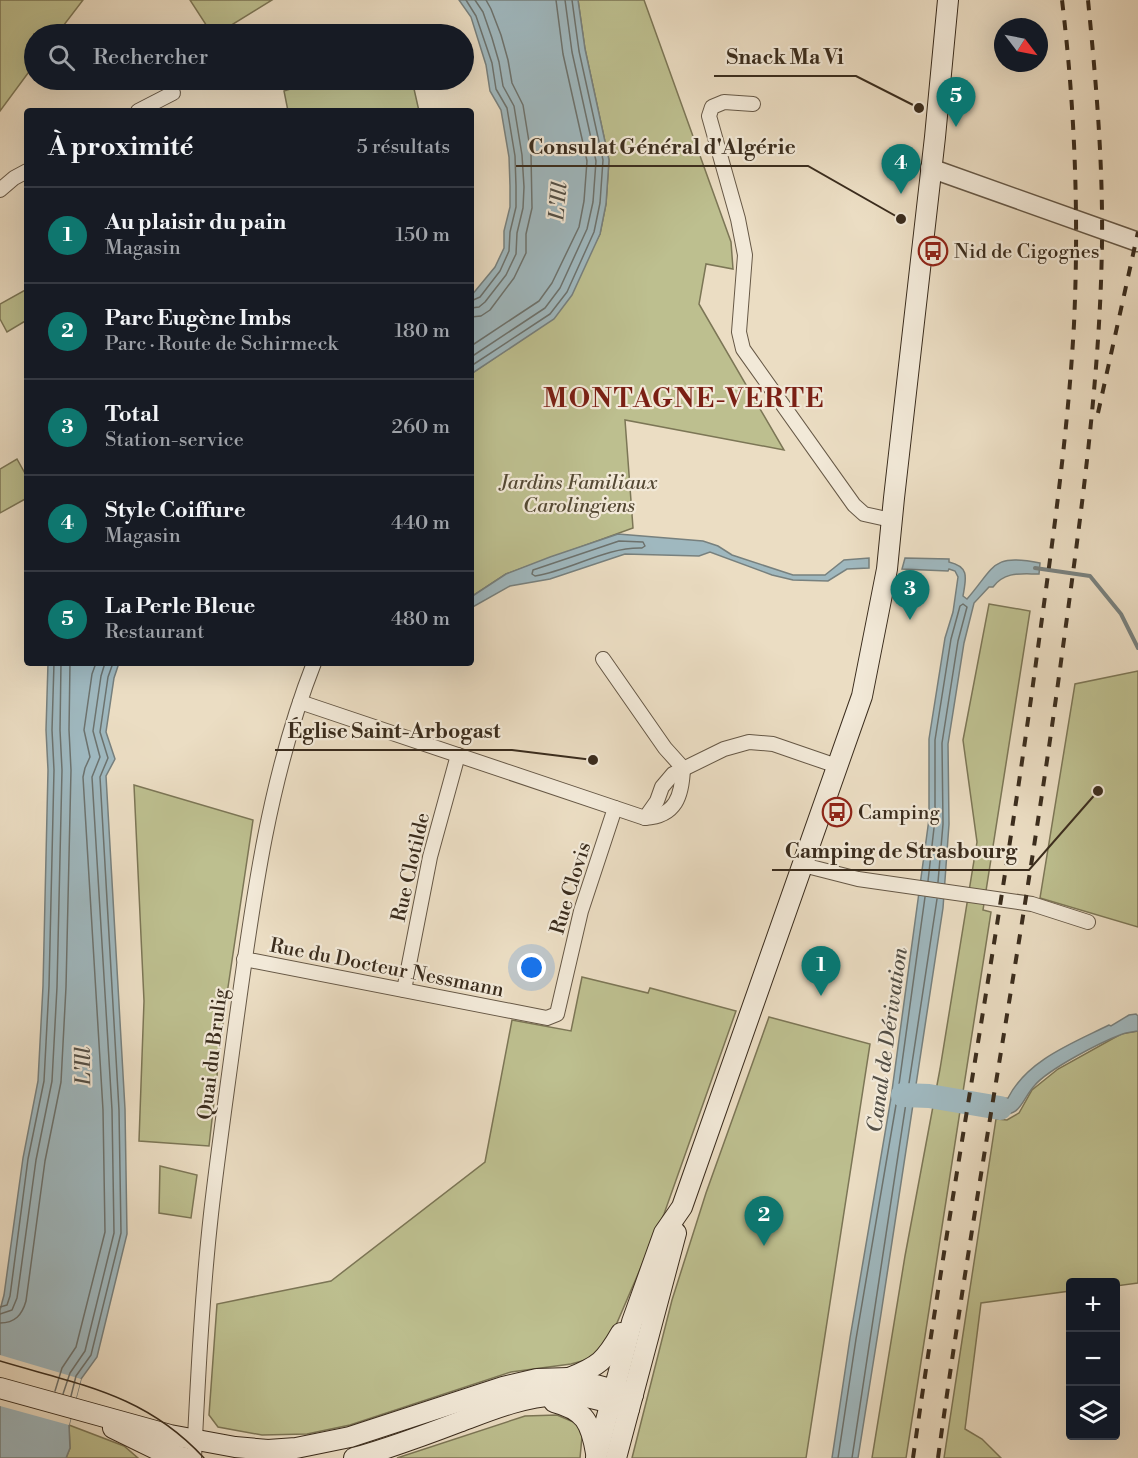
<!DOCTYPE html>
<html lang="fr">
<head>
<meta charset="utf-8">
<style>
  body { margin:0; font-family:"Libre Bodoni",serif; background:#20242c; color:#f1f3f6 }
  .controls { position:absolute; right:18px; bottom:18px; display:grid; overflow:hidden; border-radius:6px; box-shadow:0 6px 24px #0002 }
  .controls button { width:54px; height:54px; display:grid; place-items:center; padding:0; border:0; border-bottom:2px solid #363941; background:#171b24; color:#f1f3f6; font:30px sans-serif }
  .compass { position:absolute; left:994px; top:18px; width:54px; height:54px; border-radius:50%; background:#171b24; box-shadow:0 6px 24px #0002; rotate:122deg }
  .you { position:absolute; left:532px; top:968px; width:21px; height:21px; margin:-15px; border:4px solid #fff; border-radius:50%; background:#1a73e8; box-shadow:0 0 0 9px #1a73e833 }
  .badge { display:grid; place-items:center; width:39px; height:39px; border-radius:50%; background:#0f766e; color:#fff; font-size:20px; font-weight:700 }
  .pin { position:absolute; translate:-50% -50px; filter:drop-shadow(0 2px 3px #0008) }
  .pin::after { content:''; position:absolute; top:32px; width:21px; height:18px; background:inherit; clip-path:polygon(0 0,100% 0,50% 100%) }
  .list { margin:0; padding:0; list-style:none }
  h2 { display:flex; justify-content:space-between; align-items:center; height:78px; margin:0; padding:0 24px; font-size:26px }
  h2 small { font-size:20px; font-weight:400; color:#9ea1a6 }
  .list li { display:grid; grid-template-columns:39px 1fr auto; gap:18px; align-items:center; box-sizing:border-box; height:96px; padding:0 24px; border-top:2px solid #363941 }
  .list b { display:block; font-size:22px; white-space:nowrap }
  .list p { margin:0; font-size:20px; white-space:nowrap; color:#9ea1a6 }
  .list em { font-size:20px; font-style:normal; color:#9ea1a6 }
  .icon { flex:none; width:33px; height:33px; fill:none; stroke:currentColor; stroke-width:2; stroke-linecap:round; stroke-linejoin:round }
  .map { position:relative; flex:none; width:1138px; height:1458px; overflow:hidden }
  .search { position:absolute; background:#171b24; box-shadow:0 6px 24px #0002; left:24px; top:24px; width:450px; height:66px; display:flex; align-items:center; gap:15px; box-sizing:border-box; padding:0 21px; border-radius:33px; color:#9ea1a6; font-size:22px }
  .panel { position:absolute; background:#171b24; box-shadow:0 6px 24px #0002; left:24px; top:108px; width:450px; height:558px; border-radius:6px }
  .map>svg:first-child { display:block }
</style>
</head>
<body>
<div class="map">
<svg width="1138" height="1458" viewBox="0 0 1138 1458">
  <rect width="100%" height="100%" fill="#ebddc3"/>
  <filter id="stains"><feTurbulence type="fractalNoise" baseFrequency=".00333" numOctaves="4"/><feColorMatrix values="0 0 0 0 .2 0 0 0 0 .09 0 0 0 0 .02 0 0 0 .5 -.17"/></filter>
  <radialGradient id="worn" r=".72"><stop offset=".6" stop-color="#630" stop-opacity="0"/><stop offset="1" stop-color="#630" stop-opacity=".3"/></radialGradient>
  <g fill="#bdbf8f" stroke="#7c7656" stroke-width="1.5">
    <polygon points="0,0 83,0 57,34 34,34 34,65 0,111"/>
    <polygon points="190,0 272,0 217,34 212,34"/>
    <polygon points="578,0 644,0 731,242 733,269 706,264 699,304 784,450 625,420 633,528 506,574 471,597 471,374 554,318 600,234 606,204 609,160 585,49"/>
    <polygon points="318,80 412,80 419,111 288,111 284,91"/>
    <polygon points="27,289 27,320 7,332 0,319 0,304"/>
    <polygon points="17,459 27,477 27,498 0,513 0,469"/>
    <polygon points="989,604 1030,611 983,910 991,912 906,1458 872,1458 905,1256 940,1069 977,842 963,740"/>
    <polygon points="1138,671 1138,927 1040,898 1075,684"/>
    <polygon points="134,785 253,820 224,1014 209,1146 139,1141 144,1001"/>
    <polygon points="582,977 648,993 650,988 736,1011 664,1214 613,1332 596,1354 586,1360 571,1364 511,1372 350,1425 307,1434 262,1435 218,1427 209,1415 217,1304 331,1281 485,1162 512,1020 571,1031"/>
    <polygon points="769,1017 870,1044 806,1458 632,1458 672,1300 706,1193"/>
    <polygon points="1138,1031 1138,1283 1116,1286 1116,1282 1070,1282 1070,1291 981,1303 965,1429 982,1439 1001,1458 944,1458 996,1119 1007,1120 1019,1113 1032,1090 1058,1069 1121,1034"/>
    <polygon points="160,1166 197,1175 191,1218 159,1213"/>
    <polygon points="557,1415 583,1426 580,1458 397,1458 525,1416"/>
    <polygon points="69,1425 124,1446 138,1458 66,1458 70,1448"/>
  </g>
  <g fill="#9fb8bf" stroke="#77807e" stroke-width="1.5">
    <polygon points="459,0 578,0 585,49 609,160 606,204 600,234 572,295 554,319 471,374 471,296 495,267 504,248 504,231 510,207 510,186 509,157 501,110 490,91 486,65 471,17"/>
    <polygon points="618,534 703,541 718,546 732,555 793,575 825,575 844,560 869,558 869,568 847,569 828,581 793,580 772,575 710,552 699,556 625,554 550,579 510,586 471,608 471,597 506,574 550,557"/>
    <path d="M905,558L949,559V562C970,567 966,578 963,596L967,599C995,567 991,553 1040,563L1039,574C1021,574 1005,571 993,587H989L974,603L964,643L948,744L949,824L943,908L881,1314L858,1458H832L850,1338L891,1098L929,819V739L945,638L953,612L958,577L955,571L949,569L948,571L902,569Z"/>
    <polygon points="48,663 119,663 114,678 106,732 115,759 106,776 125,1109 127,1234 97,1357 81,1379 69,1425 70,1448 66,1458 0,1458 0,1310 4,1295 23,1158 38,1081 43,986 48,770 46,730"/>
    <path d="M1136,1014L1138,1016V1031C1132,1032 1125,1032 1120,1035C1099,1043 1049,1069 1035,1085C1021,1100 1022,1117 998,1114L1001,1099L1008,1098C1027,1060 1073,1043 1109,1025L1111,1026L1129,1015Z"/>
  </g>
  <polygon fill="#ebddc3" points="0,1355 81,1379 69,1425 0,1406"/>
  <g fill="none" stroke-linecap="round" stroke-linejoin="round">
    <g stroke="#6c726e" stroke-width="1.5">
      <polyline points="466,0 476,16 492,63 496,89 507,108 515,156 516,186 516,207 510,232 509,251 500,271 480,297 471,301"/>
      <polyline points="471,308 479,307 485,302 506,275 516,254 517,233 523,208 524,187 522,155 514,106 503,86 499,62 492,38 483,12 475,0"/>
      <polyline points="471,317 481,316 490,310 514,278 526,253 526,234 532,208 531,154 523,105 512,83 508,60 501,35 491,9 486,0"/>
      <polyline points="471,346 539,301 552,283 579,227 584,201 587,161 563,54 556,0"/>
      <polyline points="471,357 545,308 560,288 587,229 593,202 596,161 572,52 565,0"/>
      <polyline points="471,366 550,314 567,292 594,232 600,203 603,160 579,51 572,0"/>
      <path d="M619,541L643,542L645,546L642,548C605,547 572,570 535,576L532,574L533,570Z"/>
      <polyline points="928,881 935,819 935,740 951,639 960,606 963,604 967,607 958,641 942,743 943,824 938,882"/>
      <polyline points="0,1307 7,1305 10,1296 28,1159 44,1081 49,986 54,770 52,730 54,663"/>
      <polyline points="0,1314 12,1310 17,1298 36,1160 52,1081 57,987 62,770 60,730 61,663"/>
      <path d="M0,1323C15,1323 22,1315 26,1301L45,1161L61,1082L66,987L71,770L69,730L70,663"/>
      <polyline points="55,1391 62,1368 76,1347 105,1232 103,1110 83,777 85,768 90,757 84,730 92,674 96,663"/>
      <polyline points="63,1394 70,1373 85,1351 114,1233 112,1110 92,777 100,757 93,731 101,676 105,663"/>
      <polyline points="71,1396 76,1376 91,1355 121,1233 119,1110 100,777 108,758 100,732 108,677 113,663"/>
      <polyline points="838,1458 856,1339 897,1099 925,897"/>
      <polyline points="852,1458 937,899"/>
    </g>
    <polyline stroke="#77807e" stroke-width="4" points="1035,568 1090,576 1121,614 1138,648"/>
    <polyline stroke="#9fb8bf" stroke-width="24" points="903,1095 929,1096 1000,1108"/>
    <g stroke="#665846" stroke-width="16">
      <g id="minor">
        <polyline points="753,104 724,102 712,107 709,116 738,219 745,255 739,332 743,349 854,505 864,514 891,520"/>
        <polyline points="138,111 173,93"/>
        <polyline points="0,190 14,178 27,171"/>
        <polyline points="603,659 665,748 683,768"/>
        <path d="M300,702L645,818C676,816 682,796 683,768"/>
        <polyline points="645,818 657,801 662,787 673,774 724,749 749,742 773,744 837,766"/>
        <polyline points="803,865 858,879 1032,904 1088,922"/>
        <polyline points="244,959 547,1018 557,1014 581,911 615,808"/>
        <polyline points="404,990 430,857 458,755"/>
        <path d="M194,1458C198,1377 202,1295 211,1214C218,1152 227,1091 235,1030C252,906 268,780 314,663"/>
      </g>
    </g>
    <g stroke="#665846" stroke-width="21">
      <polyline id="tertiary" points="930,168 1138,242"/>
    </g>
    <g stroke="#3a2c1d" stroke-width="22">
      <g id="secondary">
        <path d="M569,1378C599,1366 605,1361 621,1333"/>
        <polyline points="0,1388 170,1435 235,1447 268,1450 296,1448 350,1437 503,1387 537,1379 569,1378 633,1395"/>
        <path d="M554,1402C585,1410 591,1423 596,1453"/>
        <polyline points="113,1428 162,1452 185,1458"/>
        <path d="M354,1458C390,1448 425,1435 459,1422C491,1410 522,1397 557,1395C580,1393 607,1402 629,1409"/>
        <polyline points="596,1458 632,1322 664,1233 682,1207 862,696 887,569 894,498 935,137 948,0"/>
        <polyline points="616,1458 676,1233"/>
      </g>
    </g>
    <use href="#minor" stroke="#f2e9d8" stroke-width="14"/>
    <use href="#tertiary" stroke="#f2e9d8" stroke-width="18"/>
    <use href="#secondary" stroke="#f2e9d8" stroke-width="20"/>
    <path stroke="#3a2c1d" stroke-width="1.5" d="M0,1361C80,1385 145,1394 204,1458"/>
    <g stroke="#3a2c1d" stroke-width="4" stroke-dasharray="10 10" stroke-linecap="butt">
      <polyline points="1098,413 1138,232"/>
      <path d="M913,1458C951,1190 1001,923 1037,655C1052,545 1068,435 1074,324C1079,216 1075,108 1062,0"/>
      <path d="M938,1458C974,1195 1024,933 1060,669C1079,528 1100,386 1102,243C1103,162 1096,81 1088,0"/>
    </g>
  </g>
  <defs>
    <g id="bus-ring" transform="scale(1.5)"><circle r="9.5" fill="#f2e9d8" stroke="#8f2418" stroke-width="1.5"/><path d="M-5-6H5V4H4V6H2V4H-2V6H-4V4H-5ZM-3.5-4V0h7V-4ZM-3.5 1.2v1.5H-2V1.2ZM2 1.2v1.5H3.5V1.2Z" fill="#8f2418"/></g>
  </defs>
  <g fill-rule="evenodd">
    <use href="#bus-ring" x="933" y="251"/>
    <use href="#bus-ring" x="837" y="812"/>
  </g>
  <g text-anchor="middle" stroke-width="4.5" stroke-linejoin="round" paint-order="stroke">
    <g font-size="20" fill="#3a2c1d" stroke="#f2e9d8" text-anchor="start">
      <text x="954" y="258">Nid de Cigognes</text>
      <text x="858" y="819">Camping</text>
    </g>
    <g font-size="20" font-style="italic" fill="#544934" stroke="#f2e9d8">
      <text x="579" y="489">Jardins Familiaux<tspan x="579" dy="23">Carolingiens</tspan></text>
    </g>
    <g font-size="20" fill="#3a2c1d" stroke="#f2e9d8">
      <text transform="translate(410 867) rotate(-77)" y="7">Rue Clotilde</text>
      <text transform="translate(570 888) rotate(-73)" y="7">Rue Clovis</text>
      <text transform="translate(387 967) rotate(11)" y="7">Rue du Docteur Nessmann</text>
      <text transform="translate(212 1054) rotate(-83)" y="7">Quai du Brulig</text>
    </g>
    <g font-size="21" font-style="italic" fill="#534f46" stroke="#f2e9d8">
      <text transform="translate(558 201) rotate(-85)" y="7">L'Ill</text>
      <text transform="translate(887 1040) rotate(-82)" y="7">Canal de Dérivation</text>
      <text transform="translate(83 1066) rotate(-91)" y="7">L'Ill</text>
    </g>
    <g font-size="26" font-weight="bold" letter-spacing="1.5" fill="#7a1f14" stroke="#f2e9d8">
      <text x="684" y="407">MONTAGNE-VERTE</text>
    </g>
  </g>
  <path fill="none" stroke="#3a2c1d" stroke-width="2" d="M919 108L856 76H714M901 219L808 166H516M593 760L512 750H275M1098 791L1029 870H772"/>
  <g fill="#3a2c1d" stroke="#f2e9d8" stroke-width="2">
    <circle cx="919" cy="108" r="6"/>
    <circle cx="901" cy="219" r="6"/>
    <circle cx="593" cy="760" r="6"/>
    <circle cx="1098" cy="791" r="6"/>
  </g>
  <g font-size="21" text-anchor="middle" font-weight="bold" fill="#3a2c1d" stroke="#f2e9d8" stroke-width="4.5" stroke-linejoin="round" paint-order="stroke">
    <text x="785" y="64">Snack Ma Vi</text>
    <text x="662" y="154">Consulat Général d'Algérie</text>
    <text x="394" y="738">Église Saint-Arbogast</text>
    <text x="901" y="858">Camping de Strasbourg</text>
  </g>
  <rect width="100%" height="100%" filter="url(#stains)"/>
  <rect width="100%" height="100%" fill="url(#worn)"/>
</svg>
<div class="controls">
<button>+</button>
<button>−</button>
<button><svg class="icon" aria-label="layers" viewBox="0 0 24 24"><path d="M12 4l9 5-9 5-9-5zM3 14l9 5 9-5"/></svg></button>
</div>
<svg class="compass" viewBox="-18 -18 36 36"><path d="M0-13l5 13h-10z" fill="#e53935"/><path d="M0 13l5-13h-10z" fill="#9ea1a6"/></svg>
<div class="you"></div>
<div class="pin badge" style="left:821px;top:996px">1</div>
<div class="pin badge" style="left:764px;top:1246px">2</div>
<div class="pin badge" style="left:910px;top:620px">3</div>
<div class="pin badge" style="left:901px;top:194px">4</div>
<div class="pin badge" style="left:956px;top:127px">5</div>
<div class="search"><svg class="icon" aria-label="search" viewBox="0 0 24 24"><circle cx="10" cy="10" r="6"/><path d="M15 15l6 6"/></svg>Rechercher</div>
<section class="panel">
<h2>À proximité<small>5 résultats</small></h2>
<ul class="list">
<li><span class="badge">1</span><div><b>Au plaisir du pain</b><p>Magasin</p></div><em>150 m</em></li>
<li><span class="badge">2</span><div><b>Parc Eugène Imbs</b><p>Parc · Route de Schirmeck</p></div><em>180 m</em></li>
<li><span class="badge">3</span><div><b>Total</b><p>Station-service</p></div><em>260 m</em></li>
<li><span class="badge">4</span><div><b>Style Coiffure</b><p>Magasin</p></div><em>440 m</em></li>
<li><span class="badge">5</span><div><b>La Perle Bleue</b><p>Restaurant</p></div><em>480 m</em></li>
</ul>
</section>
</div>
</body>
</html>
